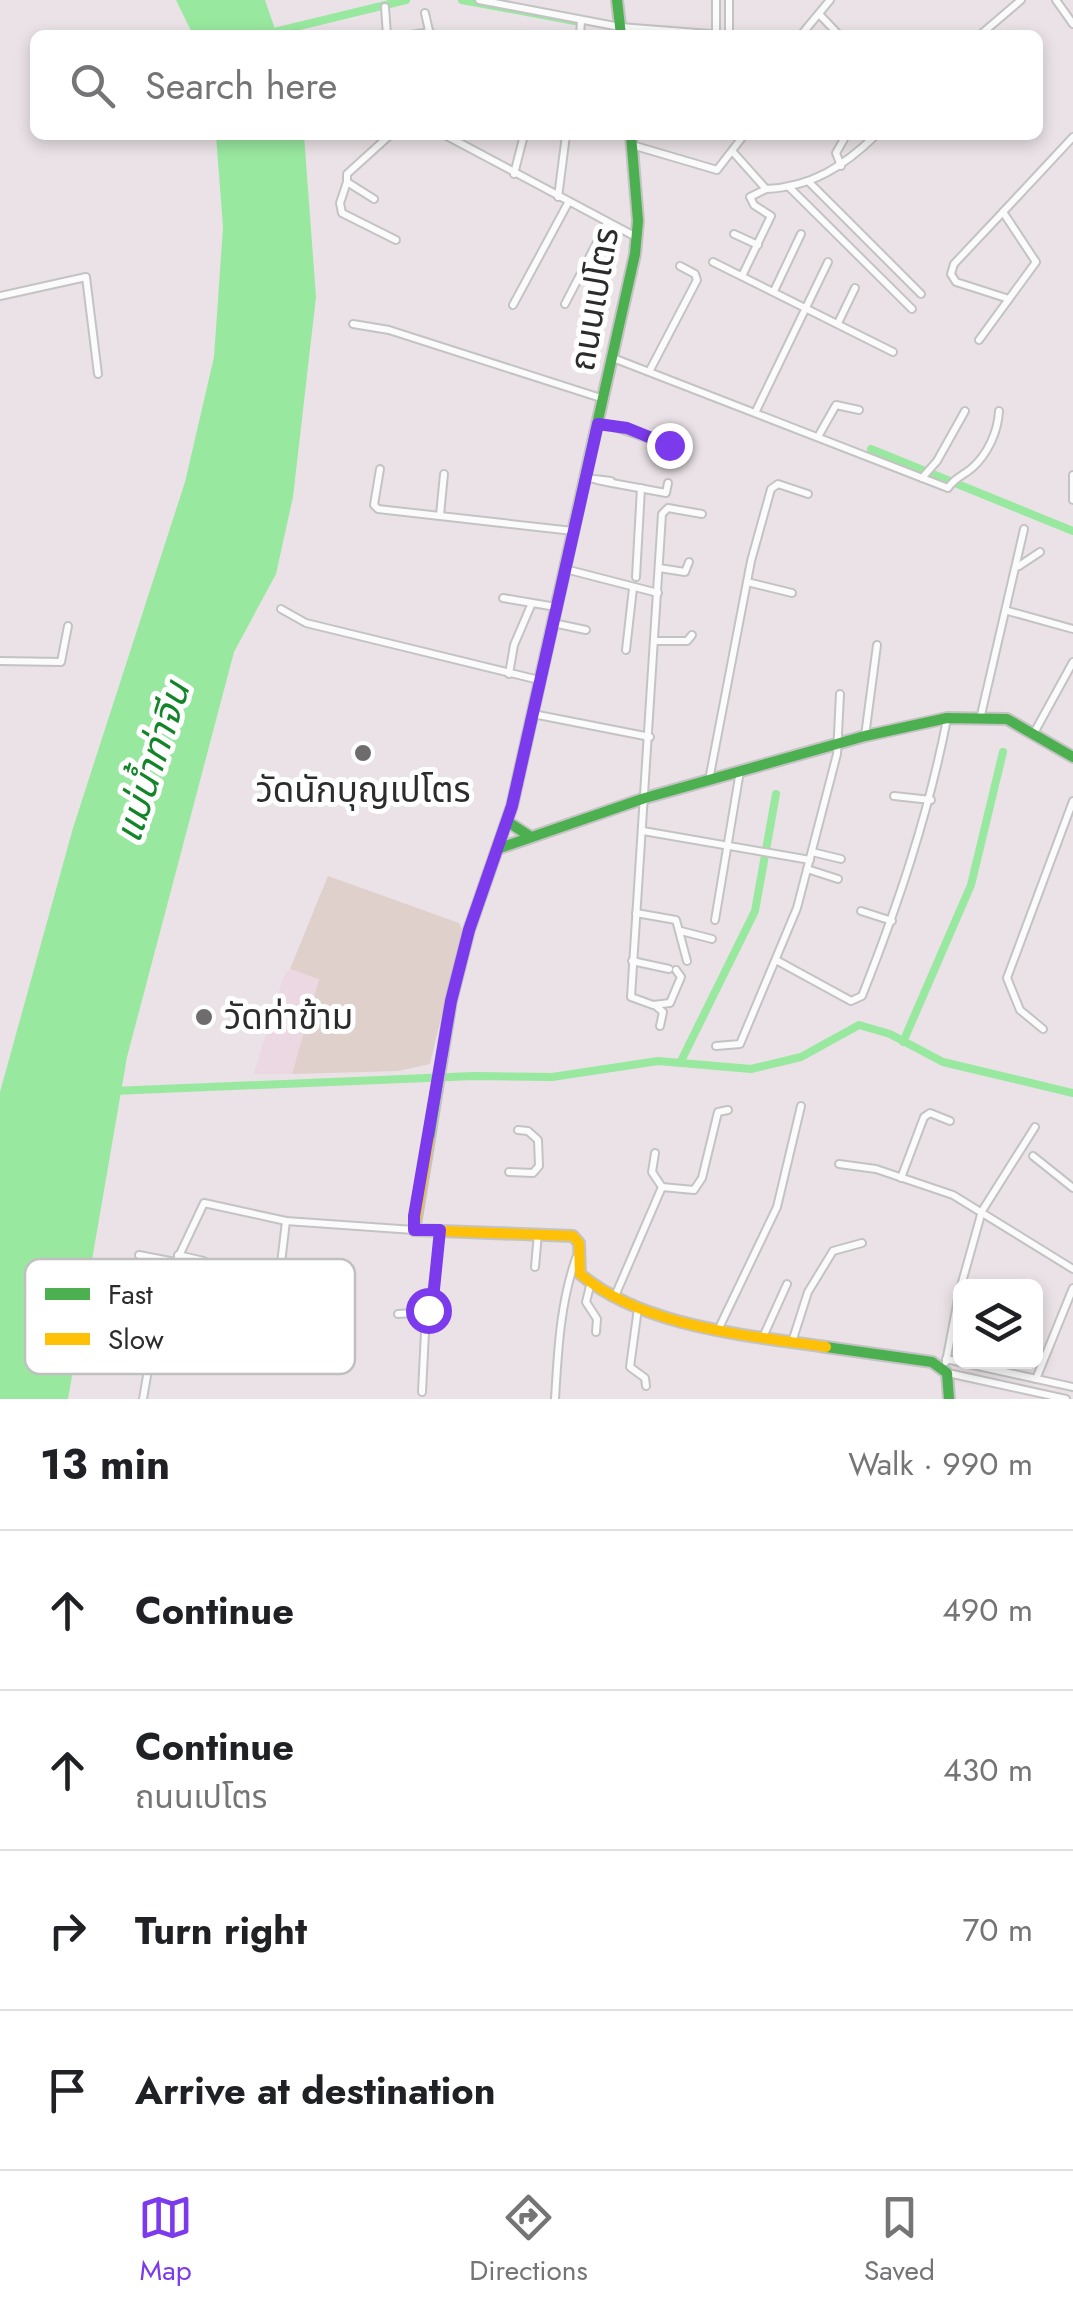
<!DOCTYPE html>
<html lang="en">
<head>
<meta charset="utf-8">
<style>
  body { margin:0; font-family:Jost,"Noto Sans Thai",sans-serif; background:#f2f2f2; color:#202124 }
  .controls { position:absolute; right:30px; bottom:30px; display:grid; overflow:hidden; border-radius:15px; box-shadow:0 5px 15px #0003 }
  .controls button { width:90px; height:90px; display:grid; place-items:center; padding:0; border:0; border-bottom:2px solid #e0e0e0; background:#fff; color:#202124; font:50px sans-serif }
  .stop { position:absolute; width:30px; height:30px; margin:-22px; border:8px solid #7c3aed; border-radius:50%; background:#fff }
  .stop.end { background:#7c3aed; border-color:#fff; box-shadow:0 2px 10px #0008 }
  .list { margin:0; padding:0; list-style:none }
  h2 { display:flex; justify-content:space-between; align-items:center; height:130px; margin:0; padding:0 40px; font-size:42px }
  h2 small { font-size:32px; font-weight:400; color:#757577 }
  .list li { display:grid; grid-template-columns:65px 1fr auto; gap:30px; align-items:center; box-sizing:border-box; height:160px; padding:0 40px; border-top:2px solid #e0e0e0 }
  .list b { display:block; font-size:38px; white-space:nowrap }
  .list p { margin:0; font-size:32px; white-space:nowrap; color:#757577 }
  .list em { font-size:32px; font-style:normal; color:#757577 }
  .icon { flex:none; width:55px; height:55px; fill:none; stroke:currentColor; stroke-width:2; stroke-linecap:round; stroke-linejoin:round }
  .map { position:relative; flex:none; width:1073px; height:1399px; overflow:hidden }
  .search { position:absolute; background:#fff; box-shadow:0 5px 15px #0003; left:30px; right:30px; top:30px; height:110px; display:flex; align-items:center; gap:25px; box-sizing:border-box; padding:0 35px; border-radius:15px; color:#757577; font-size:38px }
  .sheet { height:770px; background:#fff }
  nav { display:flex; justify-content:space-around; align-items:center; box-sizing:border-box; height:140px; border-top:2px solid #e0e0e0; background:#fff; font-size:28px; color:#757577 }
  nav a { display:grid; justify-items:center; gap:5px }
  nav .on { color:#7c3aed }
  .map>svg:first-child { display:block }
</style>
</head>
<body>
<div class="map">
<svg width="1073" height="1399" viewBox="0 0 1073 1399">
  <rect width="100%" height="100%" fill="#eae2e6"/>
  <polygon fill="#ecd8e2" points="290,969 319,978 292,1074 254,1074 283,978"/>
  <polygon fill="#dfd0cc" points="328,876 459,923 462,929 430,1064 398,1071 292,1074 319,979 290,969"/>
  <g fill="#98e8a0">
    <polygon points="176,0 265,0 277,35 193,35"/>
    <polygon points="216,135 304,135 316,297 293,497 276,574 234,652 127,1057 68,1399 0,1399 0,1092 73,828 185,482 214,357 223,227"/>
  </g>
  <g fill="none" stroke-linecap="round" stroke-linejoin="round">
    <g stroke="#98e8a0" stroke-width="8">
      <polyline points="462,0 575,21"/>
      <polyline points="262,35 406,0"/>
      <polyline points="871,449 1073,531"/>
      <polyline points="903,1042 971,885 1003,752"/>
      <polyline points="681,1061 755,911 776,794"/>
      <polyline points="113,1091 474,1076 552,1077 658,1061 751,1069 801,1057 859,1025 890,1034 943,1062 1073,1093"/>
    </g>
    <g stroke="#c4c3c3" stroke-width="10">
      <g id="street">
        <polyline points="479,0 620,27 723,35"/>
        <polyline points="729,0 729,35"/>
        <polyline points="1056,0 1073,24"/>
        <polyline points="385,7 387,35"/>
        <polyline points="425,13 430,35"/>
        <polyline points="820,15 839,35"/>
        <polyline points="716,34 716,0"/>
        <polyline points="411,35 430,32"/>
        <polyline points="580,35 581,21"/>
        <polyline points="801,35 830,0"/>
        <polyline points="980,35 1021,0"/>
        <polyline points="445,135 638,238"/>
        <polyline points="632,145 717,170 744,135"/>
        <path d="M733,152L766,189C812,187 844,166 876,135"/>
        <polyline points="841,166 836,153 844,139"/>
        <polyline points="514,174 524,135"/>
        <polyline points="347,182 340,203 342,213 396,240"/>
        <polyline points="809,182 921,294"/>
        <polyline points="790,188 912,309"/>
        <polyline points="558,197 566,135"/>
        <polyline points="374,199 347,182 347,174 390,135"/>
        <polyline points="1003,212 954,264 951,274 956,282 1009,299"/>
        <polyline points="734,234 758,245"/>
        <polyline points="713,262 893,352"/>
        <polyline points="742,276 771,216 754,205 750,197 766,189"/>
        <polyline points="774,291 801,234"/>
        <polyline points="0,296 86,277 98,374"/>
        <polyline points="565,304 607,223"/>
        <polyline points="513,305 568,203"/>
        <polyline points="838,323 855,288"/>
        <polyline points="353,324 389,330 604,399"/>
        <polyline points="979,340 1036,262 1003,212 1073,137"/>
        <path d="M613,358L948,488C955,477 963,476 972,468C988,454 998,431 999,411"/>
        <polyline points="650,370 697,280 695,274 680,266"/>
        <polyline points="756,411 828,262"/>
        <path d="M598,423C628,428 657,447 687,445"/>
        <polyline points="819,435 836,405 859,410"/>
        <polyline points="380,469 374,505 378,509 573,531"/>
        <polyline points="1073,475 1073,500"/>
        <polyline points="586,478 611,481 612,483 597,480"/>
        <polyline points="922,478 937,461 965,411"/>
        <polyline points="612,483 666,493 668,483"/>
        <polyline points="440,515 444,474"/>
        <polyline points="1019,566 1040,552"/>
        <polyline points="659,568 685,572 689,562"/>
        <polyline points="565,569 658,593"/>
        <polyline points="636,577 641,488"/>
        <polyline points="747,582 792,593"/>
        <polyline points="503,598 556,607"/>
        <polyline points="281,609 306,623 539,680"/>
        <polyline points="1008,611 1073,629"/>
        <polyline points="553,623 586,630"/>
        <polyline points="657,641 687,641 692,635"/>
        <polyline points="626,650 633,588"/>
        <polyline points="0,661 61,662 68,626"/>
        <polyline points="509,674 514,645 532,603"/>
        <polyline points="533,714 650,737"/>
        <polyline points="981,715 1024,529"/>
        <polyline points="1034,733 1073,662"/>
        <polyline points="865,736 877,645"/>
        <polyline points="709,780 751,561 771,489 778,484 808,494"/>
        <polyline points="894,796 931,800"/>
        <polyline points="643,831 810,860"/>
        <polyline points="812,852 841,859"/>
        <polyline points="807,869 838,879"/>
        <polyline points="861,911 892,921"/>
        <polyline points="636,913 676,920 687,961"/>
        <polyline points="715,920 740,771"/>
        <polyline points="681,931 712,939"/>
        <path d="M776,960L851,1001L862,996C898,905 928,816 947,719"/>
        <polyline points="632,961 669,969"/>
        <polyline points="676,970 681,977 670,1003 653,1005 631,997 662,514 668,508 702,514"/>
        <polyline points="656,1006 663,1012 660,1026"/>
        <polyline points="1043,1029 1020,1010 1007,978 1073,801"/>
        <polyline points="716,1046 740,1044 797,908 837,754 840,694"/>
        <polyline points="655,1153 652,1172 662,1187"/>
        <polyline points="1033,1156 1073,1188"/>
        <polyline points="839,1164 876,1169 953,1195 1073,1269"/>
        <polyline points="509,1172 533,1173 539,1166 538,1140 528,1131 518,1130"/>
        <polyline points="901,1178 924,1117 930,1113 950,1121"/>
        <polyline points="139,1255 175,1262"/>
        <polyline points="178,1255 204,1261 204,1276"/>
        <polyline points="535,1267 538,1233"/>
        <polyline points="590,1286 586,1302 597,1319 596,1332"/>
        <polyline points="961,1286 982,1211 1035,1127"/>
        <polyline points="615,1296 662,1187 694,1190 702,1178 718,1112 728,1110"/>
        <polyline points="277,1297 286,1221"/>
        <polyline points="638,1308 630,1367 645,1378 646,1386"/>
        <polyline points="398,1314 426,1312 430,1306 441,1230"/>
        <polyline points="719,1328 777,1207 801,1106"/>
        <polyline points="88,1330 153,1341"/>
        <polyline points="763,1337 787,1284"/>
        <polyline points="792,1342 808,1292 833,1251 862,1243"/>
        <polyline points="946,1359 1073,1387"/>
        <polyline points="946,1362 960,1289"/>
        <polyline points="948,1373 1066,1399"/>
        <polyline points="1036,1379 1073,1288"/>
        <polyline points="422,1392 426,1312"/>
        <polyline points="143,1399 161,1294 204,1203 286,1221 414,1230"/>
        <path d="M555,1399C558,1350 560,1304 576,1258"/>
      </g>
    </g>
    <g stroke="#c4c3c3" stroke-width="14">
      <g id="fast">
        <polyline points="617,0 621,35"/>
        <polyline points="508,822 531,837"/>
        <polyline points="500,848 645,798 865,736 947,718 1007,719 1073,757"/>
        <polyline points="429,1139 451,1001 469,930 512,806 635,254 638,221 631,135"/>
        <polyline points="826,1347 932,1362 947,1373 949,1399"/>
      </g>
    </g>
    <g stroke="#c4c3c3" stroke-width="14">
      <path id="slow" d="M429,1139L414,1230L573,1236L579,1243L580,1274C643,1327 746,1335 826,1347"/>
    </g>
    <use href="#street" stroke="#fcfbfb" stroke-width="6"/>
    <use href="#fast" stroke="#4caf50" stroke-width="10"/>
    <use href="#slow" stroke="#ffc107" stroke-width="10"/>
  </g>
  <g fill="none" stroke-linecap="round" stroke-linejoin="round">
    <polyline stroke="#7c3aed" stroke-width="12" points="428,1310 433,1299 440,1230 414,1230 414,1216 451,1001 469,930 512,806 598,424 627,428 669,445"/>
  </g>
  <g fill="#6e6c6d" stroke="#fff" stroke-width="4">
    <circle cx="363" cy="753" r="10"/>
    <circle cx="204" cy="1017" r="10"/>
  </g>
  <g text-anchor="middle" stroke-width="10" stroke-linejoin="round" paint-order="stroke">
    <g font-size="35" fill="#2c2c2c" stroke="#fff">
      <text transform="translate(594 299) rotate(-80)" y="12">ถนนเปโตร</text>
    </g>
    <g font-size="35" fill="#2c2c2c" stroke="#fff">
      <text x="363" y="802">วัดนักบุญเปโตร</text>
      <text x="224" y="1029" text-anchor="start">วัดท่าข้าม</text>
    </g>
    <g font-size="38" font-style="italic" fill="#128528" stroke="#fff">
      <text transform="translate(152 762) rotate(-72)" y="13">แม่น้ำท่าจีน</text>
    </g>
  </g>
  <rect x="25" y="1259" width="330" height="115" rx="15" fill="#fff" stroke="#c0c0c0" stroke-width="2.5"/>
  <rect x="45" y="1288" width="45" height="12" fill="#4caf50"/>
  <rect x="45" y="1333" width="45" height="12" fill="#ffc107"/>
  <g font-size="28" fill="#2c2c2c">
    <text x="108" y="1304">Fast</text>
    <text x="108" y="1349">Slow</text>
  </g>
</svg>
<div class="controls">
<button><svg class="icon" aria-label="layers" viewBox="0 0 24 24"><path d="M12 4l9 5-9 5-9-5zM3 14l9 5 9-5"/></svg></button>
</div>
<div class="stop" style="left:428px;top:1310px"></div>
<div class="stop end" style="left:669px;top:445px"></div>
<div class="search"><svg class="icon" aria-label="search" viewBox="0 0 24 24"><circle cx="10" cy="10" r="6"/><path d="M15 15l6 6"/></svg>Search here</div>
</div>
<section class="sheet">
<h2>13 min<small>Walk · 990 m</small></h2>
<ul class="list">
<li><svg class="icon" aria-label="ahead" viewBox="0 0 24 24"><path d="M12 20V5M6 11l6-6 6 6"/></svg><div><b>Continue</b></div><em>490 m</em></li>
<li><svg class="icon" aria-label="ahead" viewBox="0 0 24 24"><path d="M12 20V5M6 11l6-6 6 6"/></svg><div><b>Continue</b><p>ถนนเปโตร</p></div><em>430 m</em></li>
<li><svg class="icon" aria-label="right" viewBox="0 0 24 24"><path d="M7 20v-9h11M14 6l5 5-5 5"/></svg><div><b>Turn right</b></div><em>70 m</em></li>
<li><svg class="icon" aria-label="arrive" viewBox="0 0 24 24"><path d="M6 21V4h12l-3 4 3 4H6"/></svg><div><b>Arrive at destination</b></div></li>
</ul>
</section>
<nav>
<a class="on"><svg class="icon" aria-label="map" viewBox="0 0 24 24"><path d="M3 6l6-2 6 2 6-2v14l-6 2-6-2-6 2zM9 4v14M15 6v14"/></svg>Map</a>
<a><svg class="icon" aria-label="directions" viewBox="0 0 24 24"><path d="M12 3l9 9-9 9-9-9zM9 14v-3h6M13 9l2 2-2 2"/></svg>Directions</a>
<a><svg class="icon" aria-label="saved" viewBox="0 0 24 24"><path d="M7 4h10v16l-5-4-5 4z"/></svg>Saved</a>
</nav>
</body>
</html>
